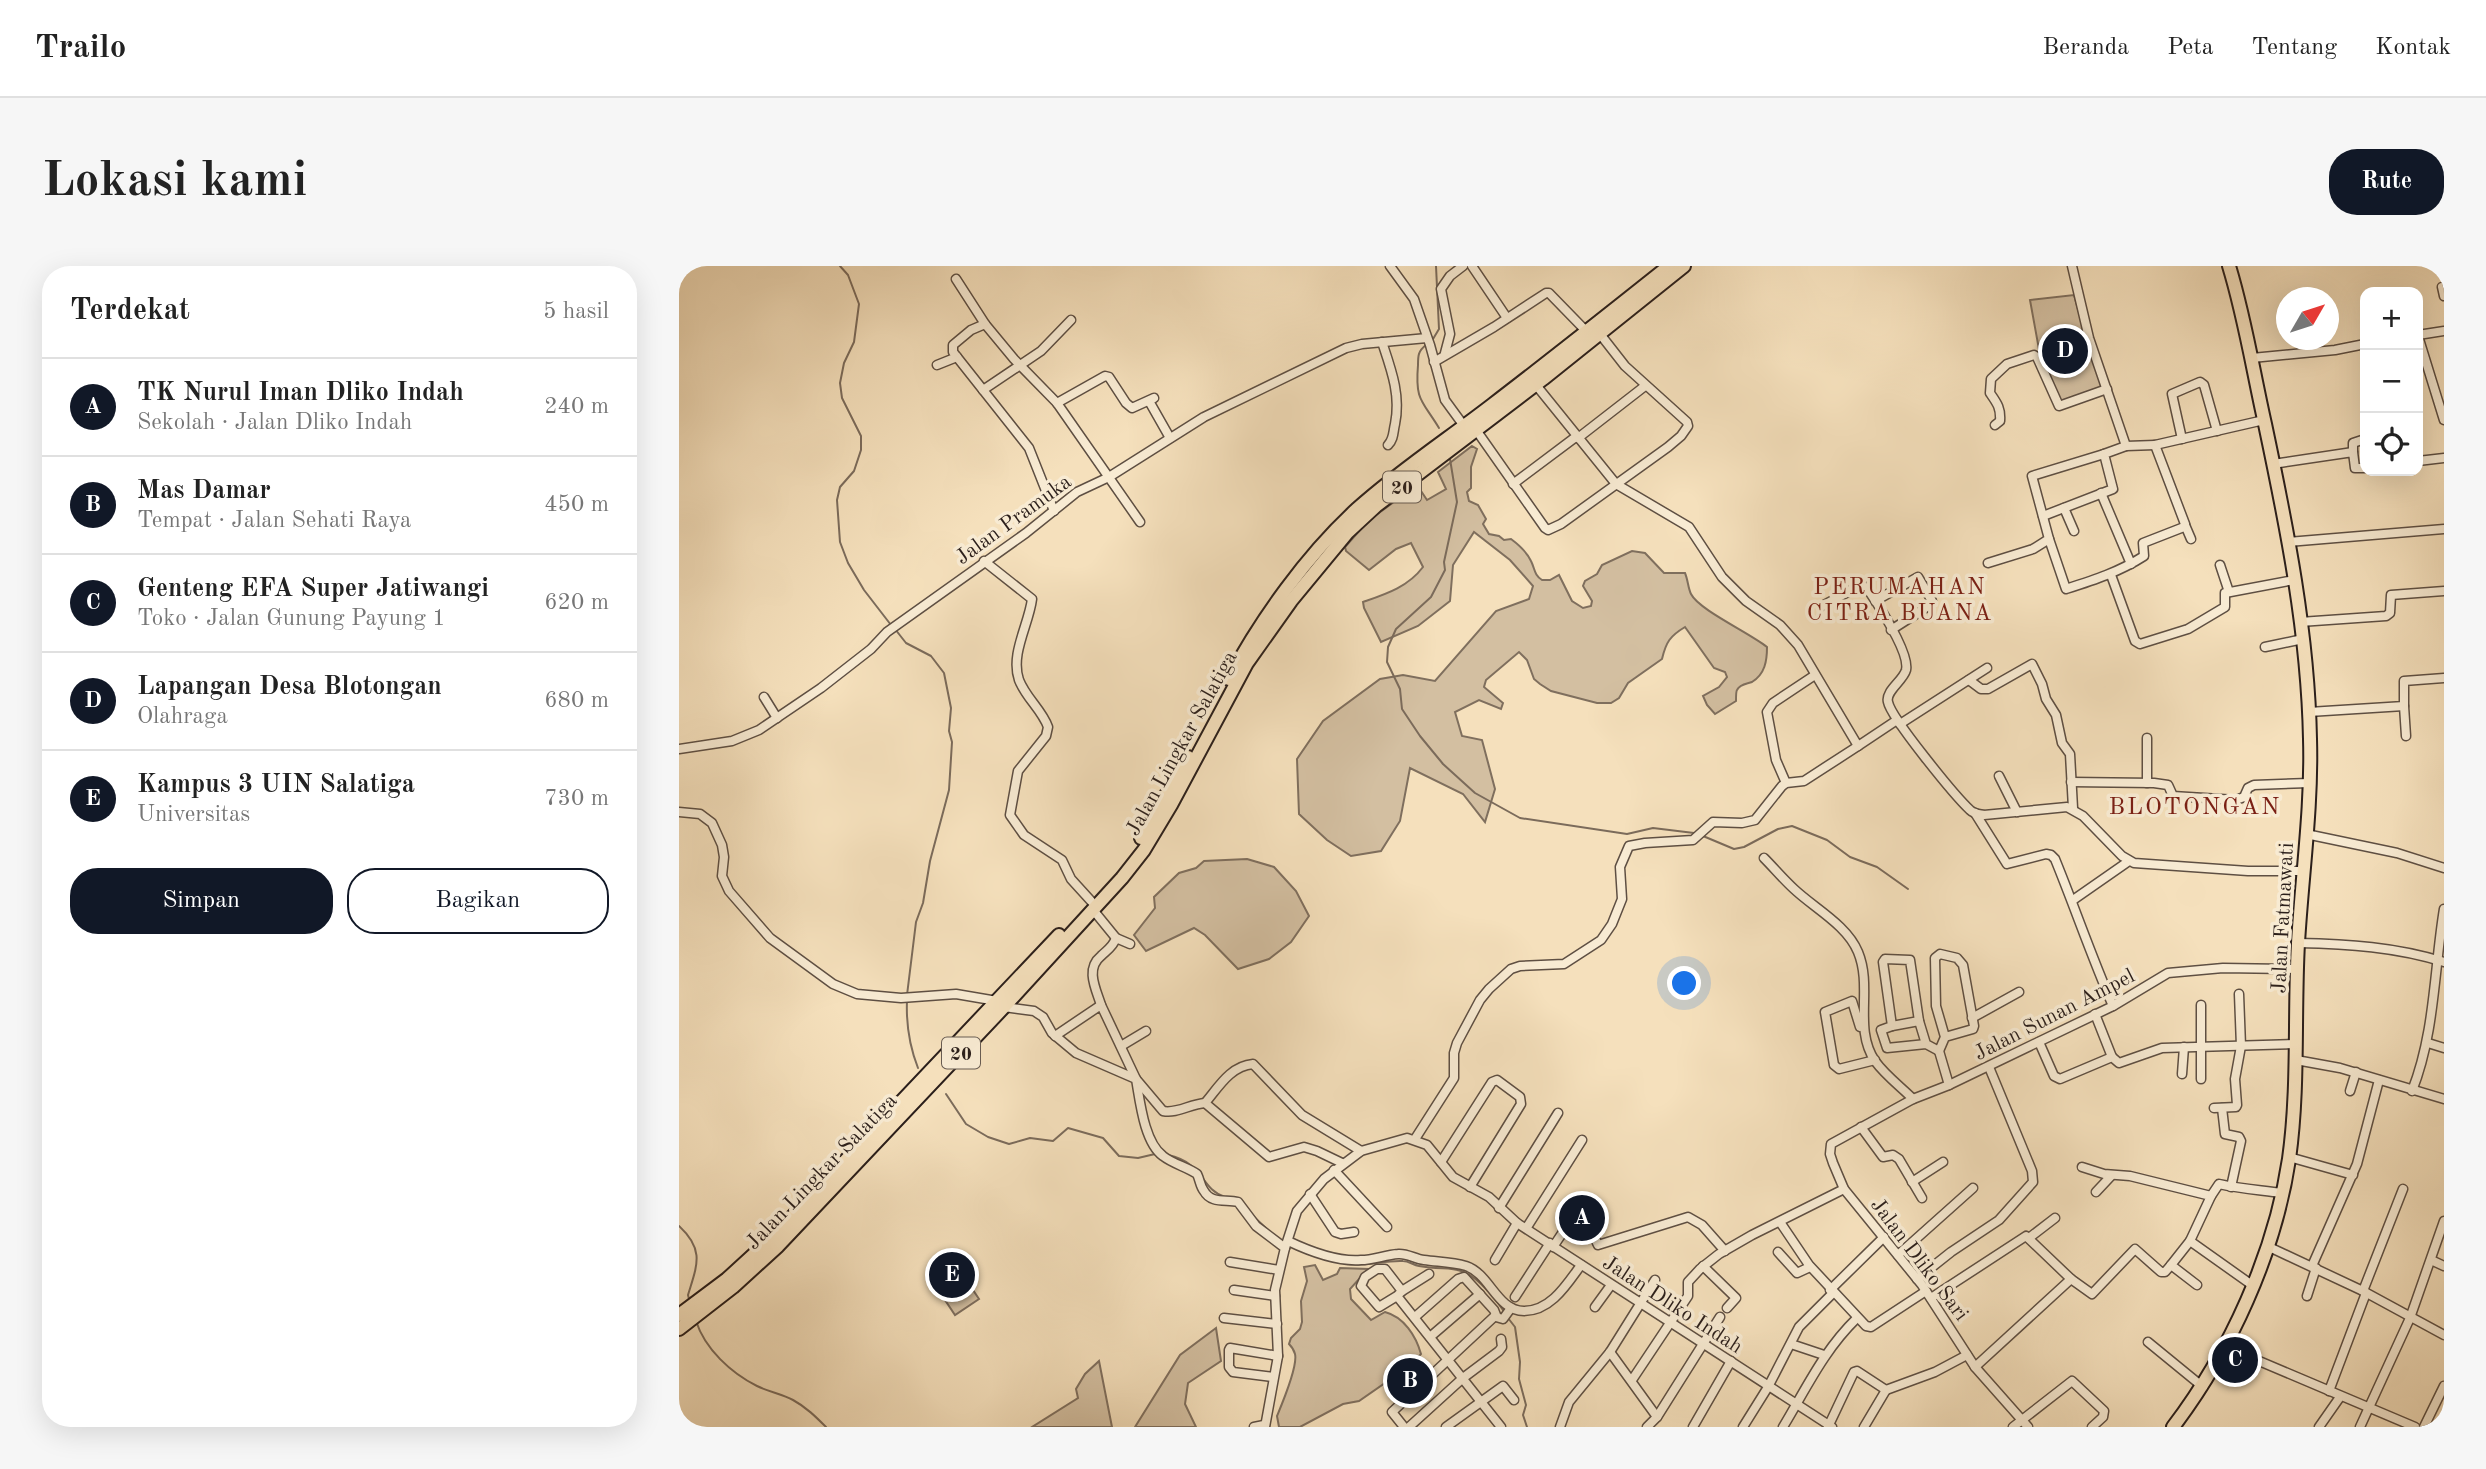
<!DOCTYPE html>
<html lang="id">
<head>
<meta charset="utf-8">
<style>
  body { margin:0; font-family:"Old Standard TT",serif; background:#f6f6f6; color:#222 }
  .controls { position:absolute; right:21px; top:21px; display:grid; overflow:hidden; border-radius:14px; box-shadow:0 7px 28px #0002 }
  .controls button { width:63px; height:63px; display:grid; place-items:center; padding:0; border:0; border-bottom:2px solid #e0e0e0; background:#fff; color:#222; font:35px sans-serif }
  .compass { position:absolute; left:1597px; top:21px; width:63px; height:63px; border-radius:50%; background:#fff; box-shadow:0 7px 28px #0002; rotate:51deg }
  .you { position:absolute; left:1006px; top:718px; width:24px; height:24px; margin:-18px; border:5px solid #fff; border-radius:50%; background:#1a73e8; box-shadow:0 0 0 10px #1a73e833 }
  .badge { display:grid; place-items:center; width:46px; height:46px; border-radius:50%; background:#111827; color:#fff; font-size:23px; font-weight:700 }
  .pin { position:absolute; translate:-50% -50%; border:4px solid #fff; box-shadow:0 2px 7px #0006 }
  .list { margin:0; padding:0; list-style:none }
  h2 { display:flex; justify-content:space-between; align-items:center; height:91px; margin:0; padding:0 28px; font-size:30px }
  h2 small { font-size:23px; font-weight:400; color:#767676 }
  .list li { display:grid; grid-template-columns:46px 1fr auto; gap:21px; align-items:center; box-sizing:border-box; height:98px; padding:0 28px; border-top:2px solid #e0e0e0 }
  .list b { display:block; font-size:26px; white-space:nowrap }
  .list p { margin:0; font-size:23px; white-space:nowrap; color:#767676 }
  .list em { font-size:23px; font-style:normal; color:#767676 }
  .actions { display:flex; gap:14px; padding:21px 28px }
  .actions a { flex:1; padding:16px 0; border:2px solid #111827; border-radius:28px; text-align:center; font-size:24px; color:#111827 }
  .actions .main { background:#111827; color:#fff }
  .icon { flex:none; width:38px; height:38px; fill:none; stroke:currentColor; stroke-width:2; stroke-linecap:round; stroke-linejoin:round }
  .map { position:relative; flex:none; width:1765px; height:1161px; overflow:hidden; border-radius:28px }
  header { display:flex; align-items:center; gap:42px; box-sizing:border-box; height:98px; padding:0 35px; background:#fff; border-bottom:2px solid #e0e0e0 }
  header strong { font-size:33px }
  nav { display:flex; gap:38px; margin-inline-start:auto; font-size:24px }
  .intro { display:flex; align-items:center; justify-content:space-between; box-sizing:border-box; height:168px; padding:0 42px }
  h1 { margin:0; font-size:49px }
  .button { padding:18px 32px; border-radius:28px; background:#111827; color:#fff; font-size:24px; font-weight:700 }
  main { display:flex; gap:42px; padding:0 42px }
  aside { flex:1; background:#fff; border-radius:28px; box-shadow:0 7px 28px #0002 }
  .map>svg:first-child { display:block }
</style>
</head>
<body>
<header>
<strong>Trailo</strong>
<nav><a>Beranda</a><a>Peta</a><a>Tentang</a><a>Kontak</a></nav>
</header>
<div class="intro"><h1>Lokasi kami</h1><a class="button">Rute</a></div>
<main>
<aside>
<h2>Terdekat<small>5 hasil</small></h2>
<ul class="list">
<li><span class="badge">A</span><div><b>TK Nurul Iman Dliko Indah</b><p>Sekolah · Jalan Dliko Indah</p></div><em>240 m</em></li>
<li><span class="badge">B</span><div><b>Mas Damar</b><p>Tempat · Jalan Sehati Raya</p></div><em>450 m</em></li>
<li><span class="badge">C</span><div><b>Genteng EFA Super Jatiwangi</b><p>Toko · Jalan Gunung Payung 1</p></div><em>620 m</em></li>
<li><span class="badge">D</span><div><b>Lapangan Desa Blotongan</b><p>Olahraga</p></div><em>680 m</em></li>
<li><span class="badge">E</span><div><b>Kampus 3 UIN Salatiga</b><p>Universitas</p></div><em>730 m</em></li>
</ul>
<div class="actions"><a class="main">Simpan</a><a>Bagikan</a></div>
</aside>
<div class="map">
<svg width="1765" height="1161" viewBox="0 0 1765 1161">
  <rect width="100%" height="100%" fill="#f5e0bc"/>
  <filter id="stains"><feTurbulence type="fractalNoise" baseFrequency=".00286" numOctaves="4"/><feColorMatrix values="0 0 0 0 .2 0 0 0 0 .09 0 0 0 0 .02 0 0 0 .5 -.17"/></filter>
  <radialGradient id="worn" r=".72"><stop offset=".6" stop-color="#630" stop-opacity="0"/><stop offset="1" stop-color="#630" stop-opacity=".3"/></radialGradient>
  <g fill="#d3bfa1" stroke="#7f6f5e" stroke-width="2">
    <polygon points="1395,29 1410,82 1425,122 1383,142 1361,89 1351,34"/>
    <path d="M793,180L798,183L792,201V222L788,226L790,235L799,239L807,253L804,258L810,268L820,270L825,274L832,273C840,279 848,286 852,295C856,303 855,309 863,314H871L880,309L893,335L904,342L912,340L913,335L904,320L906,315L918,308L923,299L953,285L966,287L985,307H1006C1009,314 1009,322 1012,328C1020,344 1071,367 1088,381C1088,395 1086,408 1073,416C1068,418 1061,418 1058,424C1057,425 1057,434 1057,435L1036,448L1028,439L1024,430L1040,421L1048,411L1046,406L1035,402L1006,361C991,370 987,376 983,393L949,417L940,432L932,437H918L872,425L861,418L855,413L848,394L840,386L807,414L805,421L824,437L822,443L800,434L776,446L783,470L803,474L816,523L806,556L784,528L731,502L721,555L702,585L672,590L648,574L620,548L618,493L644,455L701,413L724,409L756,415L817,345L850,333L854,320L831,294L795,266L774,299L771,335L739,360L702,376L685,342L684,336C707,328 729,321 744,301L732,277L717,283L690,304L667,285L666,281L689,255L738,219L748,234L767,223L759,206Z"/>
    <polygon points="568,593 595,601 617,625 630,650 612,676 590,693 559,703 526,669 515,662 467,685 455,669 476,642 475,631 500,607 517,602 525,595"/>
    <path d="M636,999L644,1014L658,1008L661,1002L689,1003L671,1023L672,1033L692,1054L706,1046C725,1051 737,1070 742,1088L720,1112L709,1115L680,1135L664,1138L621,1161H600L598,1150C603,1138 619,1100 616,1088C615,1084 613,1081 610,1078L612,1072L621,1063L623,1056L622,1035L628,1015L625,1001Z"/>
    <polygon points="290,1018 300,1033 276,1049 266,1034"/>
    <polygon points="537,1062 542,1095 509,1117 506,1138 517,1161 456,1161 501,1089"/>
    <polygon points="420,1095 433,1161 353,1161 399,1132 397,1123 406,1108"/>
  </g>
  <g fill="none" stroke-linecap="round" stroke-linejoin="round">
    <g stroke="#7b6b5b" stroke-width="2">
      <polyline points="161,0 169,9 180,38 175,76 165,97 161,117 163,132 182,170 182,184 175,205 161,221 158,234 161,276 169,297 185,324 212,359"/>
      <polyline points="754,73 760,63 757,0"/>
      <path d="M747,79C739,85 739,90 739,99C736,135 743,134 760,162"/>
      <polyline points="771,193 778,236 765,296 766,304 752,331 717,363 709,381 708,396 721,423 723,443 741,470 764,498 796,527 841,552 948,568 974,562 1015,567"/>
      <polyline points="216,363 227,377 252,390 265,407 272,442 270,465 273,476 270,524 251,595 244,637 237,656 228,729"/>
      <polyline points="1024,570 1055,583 1065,581 1099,563 1113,560 1148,574 1171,591 1198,601 1229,623"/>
      <path d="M228,735C227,759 230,779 239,802"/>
      <polyline points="267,828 287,858 309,871 330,878 351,872 374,875 389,862 424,872 440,890 459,892 476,888"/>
      <path d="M489,889C526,897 521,923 546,931"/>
      <polyline points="573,949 589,964"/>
      <path d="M0,960C26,984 18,999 9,1029L10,1033"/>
      <path d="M664,997C685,1002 703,994 724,995C730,995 734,999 740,1000C774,1006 781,995 809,1025"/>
      <polyline points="817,1034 826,1047"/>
      <polyline points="829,1052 836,1061 841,1096 840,1113 847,1139 844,1149 848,1161"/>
      <path d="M17,1055C26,1083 52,1107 78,1120C90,1126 103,1128 114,1134C127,1141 137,1151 147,1161"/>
    </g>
    <g stroke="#5e4f43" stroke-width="11">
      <g id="minor">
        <polyline points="711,0 735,33 751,79 766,134 785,160"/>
        <polyline points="793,0 828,52"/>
        <polyline points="1393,0 1410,72 1447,180"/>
        <polyline points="277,13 306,58"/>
        <polyline points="1763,21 1765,30"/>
        <polyline points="1739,69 1765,65"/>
        <polyline points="1739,70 1765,154"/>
        <path d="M703,76C712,103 722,129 716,158C714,166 715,173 709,179"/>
        <polyline points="766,87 771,68 762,23 771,10 784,0"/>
        <polyline points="1573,92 1656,84 1686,78"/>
        <polyline points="755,96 815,61 867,27 870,27 908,66"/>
        <polyline points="258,99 278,91"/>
        <polyline points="857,119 937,218 1010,261 1043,311 1067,335 1101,359 1119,379 1179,480 1218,454"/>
        <polyline points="304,124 362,85 392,54"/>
        <polyline points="470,135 491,172"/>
        <polyline points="378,137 426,110 430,111 447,137 453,142 475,132"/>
        <path d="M1316,159L1321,155C1322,142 1318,137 1311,127L1312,113L1328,98L1355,89L1358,91L1380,140L1428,123"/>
        <polyline points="795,161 866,262 869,264 882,258 989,181 1002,170 1009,160 1008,156 946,100 921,68"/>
        <polyline points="899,172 966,120"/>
        <polyline points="1503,173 1493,128 1521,116 1525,119 1538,165"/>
        <polyline points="1674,186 1674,177 1683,174"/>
        <polyline points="1739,195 1765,192"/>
        <polyline points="1594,198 1674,186 1676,202 1686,202"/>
        <polyline points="834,218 898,170"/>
        <polyline points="1422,227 1452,298"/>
        <polyline points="1385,242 1395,265"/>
        <polyline points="375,245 350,182 274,86 274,79 292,64 306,58 335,93 378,137 461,256"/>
        <polyline points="1364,250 1434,223 1425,188 1447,180 1476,179"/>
        <polyline points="1506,259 1512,273"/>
        <path d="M1370,273L1387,323C1415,314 1440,306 1465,290L1464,277L1505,261L1506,258L1476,179L1585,154"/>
        <polyline points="1609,276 1765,263"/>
        <path d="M305,295L353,333C350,358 331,388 340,414C347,432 363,444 369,461L367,470L339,505L331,549L345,569L383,594L392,613L412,635"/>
        <polyline points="1309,297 1354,283 1370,273 1353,210 1425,188"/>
        <polyline points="1541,299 1550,326"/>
        <polyline points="1432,309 1456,375 1461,378 1509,363 1546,341 1546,327 1615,314"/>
        <polyline points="1196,335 1239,311 1253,335 1251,339 1212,364"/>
        <path d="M1143,340L1182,319L1188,322C1198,337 1231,387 1227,404C1224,415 1206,425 1209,436C1212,452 1276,530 1291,544C1295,548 1300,548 1305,549L1388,541L1404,550L1443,590L1455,597L1569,605H1624"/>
        <polyline points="1621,356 1707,350 1711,347 1712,329 1765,325"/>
        <polyline points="1586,381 1624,373"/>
        <polyline points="1290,414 1302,423 1309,423 1353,398 1363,418 1367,433 1377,449 1383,477 1391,488 1394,542"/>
        <polyline points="85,431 98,452"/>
        <polyline points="1725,440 1727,470"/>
        <polyline points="1630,446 1725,440 1725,415 1765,412"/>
        <polyline points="1221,458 1308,402"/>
        <polyline points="1468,472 1468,517"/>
        <polyline points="0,483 53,475 80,464 142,422 192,383 208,366 347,267 398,226 430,211 525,151 667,82 683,78 748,72"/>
        <polyline points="1320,510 1338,546"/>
        <polyline points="1392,516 1475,517 1489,519 1494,530 1557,534 1565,531 1569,522 1575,519 1630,517"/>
        <polyline points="1107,517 1097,494 1088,446 1094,437 1136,409"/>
        <path d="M0,546L21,548L33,557L43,579L45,591L43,610L50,625L91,672L154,718L178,728L222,732L277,728L318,735L325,741L355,745L364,751L373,767L397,787L457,813C461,835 465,876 484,890C494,898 508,901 518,908C521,914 521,920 525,925C532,938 547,933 559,936L577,960L606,982L596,1024L599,1090L586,1161"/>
        <path d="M1296,547L1328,598L1367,588L1372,589L1376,593C1396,642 1413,692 1434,740"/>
        <polyline points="1627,568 1718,587 1765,602"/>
        <path d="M1085,592C1095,602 1104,613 1115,623C1135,642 1168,659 1179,686C1194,722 1174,762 1196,795C1206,809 1222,821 1234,833"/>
        <polyline points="1394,634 1450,595"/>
        <polyline points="415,645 437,672 451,678"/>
        <path d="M1619,677C1669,678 1717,681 1765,696"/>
        <path d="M422,739C417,723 406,703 422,690C428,684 434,681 437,672"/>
        <polyline points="1416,748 1433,791"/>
        <polyline points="1293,752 1340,726"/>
        <polyline points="1213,760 1240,755"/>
        <polyline points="1181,761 1173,735 1146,746 1155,799 1160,803 1196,794"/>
        <path d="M376,770L422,739L457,813L484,845C498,848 511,838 526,837L590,891L625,881L638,885L663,897"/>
        <polyline points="1266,771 1294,763 1295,760 1284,699 1278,692 1261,688 1256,692 1257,740 1266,771 1260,785 1270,819"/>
        <polyline points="1360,776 1375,810 1381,813 1433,791 1440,797 1483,782 1617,778"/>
        <polyline points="1749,777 1765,782"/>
        <polyline points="1247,778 1240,755 1231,694 1206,693 1204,696 1213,760 1202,764 1208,782 1247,778 1260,785"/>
        <polyline points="442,780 467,765"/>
        <polyline points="1617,794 1661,802 1765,833"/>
        <polyline points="1503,808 1505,781"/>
        <polyline points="1522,813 1522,739"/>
        <polyline points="1671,825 1677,806"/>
        <path d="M1733,825C1756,767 1755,704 1765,643"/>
        <path d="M526,837C539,822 551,800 574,798L623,849L682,885"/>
        <polyline points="1535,842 1557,841 1558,839 1556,813 1562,780 1560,728"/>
        <polyline points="1543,842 1546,868 1560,871 1562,875 1552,921"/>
        <polyline points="1182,861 1204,891 1214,889 1220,893 1243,932"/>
        <polyline points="736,873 775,812 775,787 778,777 801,734 810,723 832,703 841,700 885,698 922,674 933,658 943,633 941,601 950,580 966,577 1014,574 1034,556 1063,557 1076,554 1103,520 1107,517 1125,515 1179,480"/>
        <polyline points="1610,891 1674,909"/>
        <polyline points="762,896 813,816 818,814 841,831 842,838 791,921"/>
        <polyline points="1403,901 1425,908 1451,910 1532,930 1511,975"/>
        <polyline points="655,904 708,961"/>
        <polyline points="1233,916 1264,896"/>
        <polyline points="1417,926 1432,910"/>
        <polyline points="631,928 656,966 662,968 675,966"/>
        <path d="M1532,930L1540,918C1562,923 1582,924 1603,927"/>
        <polyline points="820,942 879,847"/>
        <polyline points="1101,956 1130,999 1187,1060 1192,1061 1247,1025"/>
        <polyline points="848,961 903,874"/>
        <polyline points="1350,972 1376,952"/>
        <path d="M609,975C630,985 658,996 682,994C694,994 706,989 719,988C728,987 736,993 745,994C759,996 773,996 787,1000C811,1008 818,1045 845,1045C872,1045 888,1018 902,999"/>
        <polyline points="1588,980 1684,1025 1765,1069"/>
        <polyline points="874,981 886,963 901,967 912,964 919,979 1009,951 1023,959 1046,985"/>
        <polyline points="606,982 618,945 645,913 682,885 728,872 748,879 774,911 810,931 838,957 1153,1161"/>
        <polyline points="1099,986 1118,1007 1131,1001"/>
        <polyline points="1219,989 1294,922"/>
        <polyline points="816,994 838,957"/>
        <polyline points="1752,994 1765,1000"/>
        <polyline points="551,996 600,1004"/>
        <polyline points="1024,1000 1057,1032 1048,1042"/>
        <polyline points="1633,1000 1678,898 1700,814"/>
        <polyline points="1238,1013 1272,986 1320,954 1354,916 1353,905 1310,801"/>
        <polyline points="1518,1019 1492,999 1511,975 1573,1019"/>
        <polyline points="555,1024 596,1030"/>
        <polyline points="1151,1024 1205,971"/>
        <polyline points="723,1025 750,1008"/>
        <polyline points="1684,1025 1724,923"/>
        <polyline points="718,1030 723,1025 706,1003 698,1003 686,1011 682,1020 700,1041 718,1030 822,1161"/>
        <polyline points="1628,1030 1637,1002"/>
        <polyline points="836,1031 871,977"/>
        <polyline points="1252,1032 1347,970 1392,1013"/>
        <polyline points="916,1041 932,1019"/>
        <polyline points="817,1051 824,1053 832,1042"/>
        <polyline points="545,1052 598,1058"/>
        <polyline points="751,1071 801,1028"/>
        <polyline points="1469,1076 1524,1121"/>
        <polyline points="1112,1078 1145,1089"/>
        <polyline points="1547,1081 1736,1161"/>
        <polyline points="931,1086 978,1151"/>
        <polyline points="1296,1101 1392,1013 1413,1028 1456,983 1482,1006 1486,1006 1492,999"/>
        <polyline points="594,1111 554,1106 550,1101 550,1084 551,1082 599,1090"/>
        <polyline points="953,1114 1009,1030 1009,1016 1021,1003 1040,988 1073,969 1165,923"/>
        <polyline points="1207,1124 1256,1106 1288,1089"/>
        <polyline points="1650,1125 1687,1027"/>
        <polyline points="575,1161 585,1159"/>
        <polyline points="725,1161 713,1146 817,1049 815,1044 785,1011 779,1013 736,1051"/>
        <polyline points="730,1161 784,1112 820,1085 823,1081 822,1073"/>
        <polyline points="767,1161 824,1120 835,1134"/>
        <polyline points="881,1161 890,1136 931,1086 976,1014"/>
        <polyline points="968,1161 978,1151 1041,1051"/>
        <polyline points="1014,1161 1052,1095"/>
        <polyline points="1064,1161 1089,1121 1120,1061 1154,1027"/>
        <path d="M1104,1161C1128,1121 1145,1084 1178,1052"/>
        <polyline points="1149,1161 1175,1106 1178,1105 1207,1124 1185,1161"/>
        <polyline points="1334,1161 1393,1115 1425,1145 1424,1151 1413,1161"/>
        <polyline points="1349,1161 1296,1101 1243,1019 1165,923 1154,897 1151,888 1152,878 1234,833 1270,819 1434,740 1489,707 1544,702 1618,703"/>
        <polyline points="1640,1161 1661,1131"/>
        <polyline points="1681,1161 1731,1052 1765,955"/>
        <polyline points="1745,1161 1765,1120"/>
      </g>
    </g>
    <g stroke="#2b1f1b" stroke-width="16">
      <path id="primary" d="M1494,1161C1551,1086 1596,987 1610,893C1620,822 1615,749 1619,677C1623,609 1633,541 1631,473C1629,367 1608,262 1586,158C1574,105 1566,52 1550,0"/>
    </g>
    <g stroke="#2b1f1b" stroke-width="16">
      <g id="trunk">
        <path d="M550,413C582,353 628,289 678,243C720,205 769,173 813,139C873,93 931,47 990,0"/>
        <polyline points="462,572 509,491"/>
        <polyline points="0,1049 48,1013 96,969 380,669"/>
        <polyline points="0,1063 54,1021 99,980 325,741 443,612 465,584 492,539 568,397 612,335 669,266 697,240 864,113 1005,0"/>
      </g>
    </g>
    <use href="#minor" stroke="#f8ebd3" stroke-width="8"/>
    <use href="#primary" stroke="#f5e0bc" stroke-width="12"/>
    <use href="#trunk" stroke="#f5e0bc" stroke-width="12"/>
  </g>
  <g text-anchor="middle" stroke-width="7" stroke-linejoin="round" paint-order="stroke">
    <g fill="#f8ebd3" stroke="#685c52" stroke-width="2">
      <rect x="704" y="205.5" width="38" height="31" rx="5"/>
      <rect x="263" y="771.5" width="38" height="31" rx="5"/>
    </g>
    <g font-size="19" font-weight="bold" fill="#2b1f1b">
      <text x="723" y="228">20</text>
      <text x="282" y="794">20</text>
    </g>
    <g font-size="21" fill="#2b1f1b" stroke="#f8ebd3">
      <text transform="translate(334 253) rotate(-36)" y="7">Jalan Pramuka</text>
      <text transform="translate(502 477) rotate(-61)" y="7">Jalan Lingkar Salatiga</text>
      <text transform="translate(1603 652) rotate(-87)" y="7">Jalan Fatmawati</text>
      <text transform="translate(1375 748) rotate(-27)" y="7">Jalan Sunan Ampel</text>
      <text transform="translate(142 905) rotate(-46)" y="7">Jalan Lingkar Salatiga</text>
      <text transform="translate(1241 993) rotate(53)" y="7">Jalan Dliko Sari</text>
      <text transform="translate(994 1038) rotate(33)" y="7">Jalan Dliko Indah</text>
    </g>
    <g font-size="23" letter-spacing="2" fill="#7a1f14" stroke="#f8ebd3">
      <text x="1221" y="328">PERUMAHAN<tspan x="1221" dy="26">CITRA BUANA</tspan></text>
    </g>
    <g font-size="24" letter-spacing="2" fill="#7a1f14" stroke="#f8ebd3">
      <text x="1516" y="548">BLOTONGAN</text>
    </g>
  </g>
  <rect width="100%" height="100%" filter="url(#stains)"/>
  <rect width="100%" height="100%" fill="url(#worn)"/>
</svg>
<div class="controls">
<button>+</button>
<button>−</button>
<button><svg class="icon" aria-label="locate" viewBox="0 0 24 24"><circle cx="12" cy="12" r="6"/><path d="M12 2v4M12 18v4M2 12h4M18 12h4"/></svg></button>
</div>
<svg class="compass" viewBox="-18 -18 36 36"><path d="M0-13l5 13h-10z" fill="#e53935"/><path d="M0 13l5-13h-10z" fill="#767676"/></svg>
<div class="you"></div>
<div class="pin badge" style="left:903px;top:952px">A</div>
<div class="pin badge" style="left:731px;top:1115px">B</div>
<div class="pin badge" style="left:1556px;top:1094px">C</div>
<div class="pin badge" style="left:1386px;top:85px">D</div>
<div class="pin badge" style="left:273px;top:1009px">E</div>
</div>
</main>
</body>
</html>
